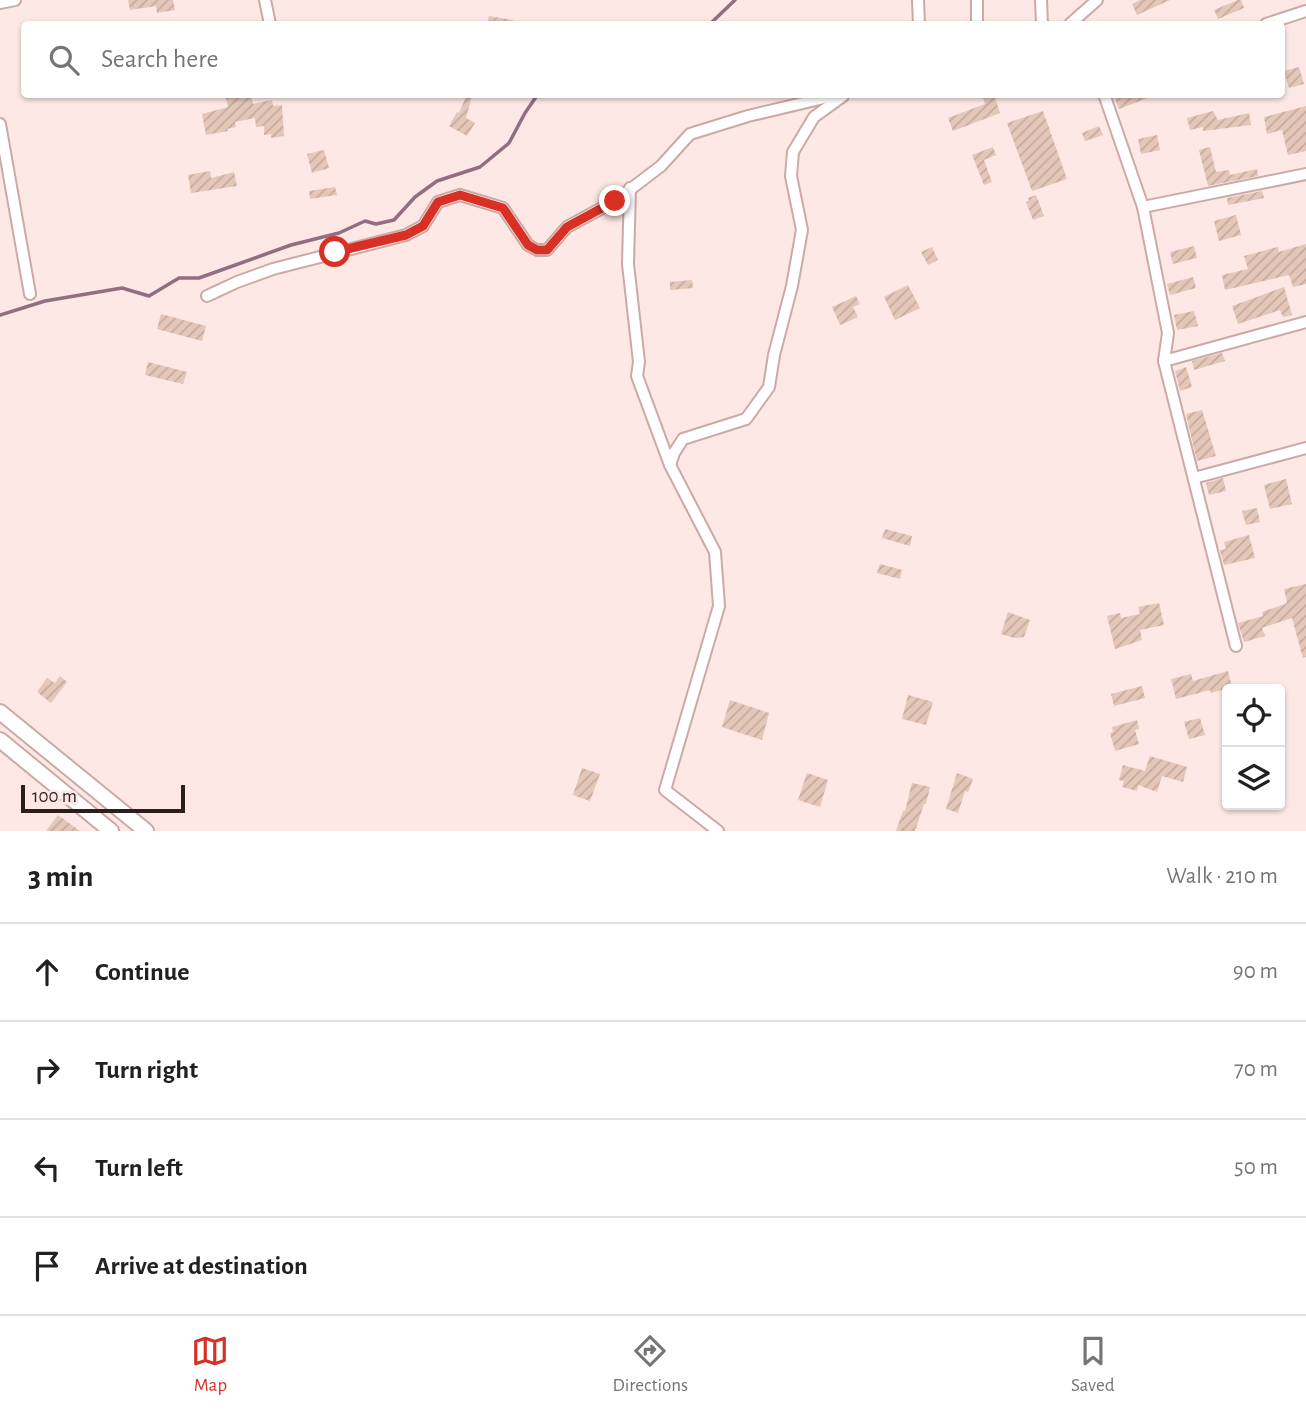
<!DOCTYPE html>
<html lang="en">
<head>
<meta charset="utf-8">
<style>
  body { margin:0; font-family:"Alegreya Sans",sans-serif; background:#f2f2f2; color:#202124 }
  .controls { position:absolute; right:21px; bottom:21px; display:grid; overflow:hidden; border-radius:7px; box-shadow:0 2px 5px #0004 }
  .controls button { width:63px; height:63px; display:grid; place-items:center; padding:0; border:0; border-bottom:2px solid #e0e0e0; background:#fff; color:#202124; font:35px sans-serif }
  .scale { position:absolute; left:21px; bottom:18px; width:164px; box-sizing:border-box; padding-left:7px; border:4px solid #2b1e1d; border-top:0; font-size:19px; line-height:24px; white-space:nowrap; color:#2b1e1d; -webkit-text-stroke:5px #fde8e5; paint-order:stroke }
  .stop { position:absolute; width:21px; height:21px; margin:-16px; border:5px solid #d93025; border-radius:50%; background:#fff }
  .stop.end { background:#d93025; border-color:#fff; box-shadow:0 2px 7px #0008 }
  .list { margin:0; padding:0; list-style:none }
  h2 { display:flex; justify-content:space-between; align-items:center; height:91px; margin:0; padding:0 28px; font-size:30px }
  h2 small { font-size:23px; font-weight:400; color:#757577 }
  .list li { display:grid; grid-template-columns:46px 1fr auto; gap:21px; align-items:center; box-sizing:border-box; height:98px; padding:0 28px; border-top:2px solid #e0e0e0 }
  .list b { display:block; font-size:26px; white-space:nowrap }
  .list em { font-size:23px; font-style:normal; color:#757577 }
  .icon { flex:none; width:38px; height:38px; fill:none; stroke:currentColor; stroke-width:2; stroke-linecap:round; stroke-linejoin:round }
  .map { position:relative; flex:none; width:1306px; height:831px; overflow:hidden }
  .search { position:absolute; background:#fff; box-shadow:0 2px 5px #0004; left:21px; right:21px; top:21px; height:77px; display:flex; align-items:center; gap:18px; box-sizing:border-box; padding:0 24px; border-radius:7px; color:#757577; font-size:26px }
  .sheet { height:483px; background:#fff }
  nav { display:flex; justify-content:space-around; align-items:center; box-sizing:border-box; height:98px; border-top:2px solid #e0e0e0; background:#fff; font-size:19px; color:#757577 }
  nav a { display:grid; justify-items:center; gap:4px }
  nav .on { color:#d93025 }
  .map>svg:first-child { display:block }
</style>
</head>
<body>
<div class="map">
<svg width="1306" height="831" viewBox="0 0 1306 831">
  <defs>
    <pattern id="building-hatch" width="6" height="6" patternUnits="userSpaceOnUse" patternTransform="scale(1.75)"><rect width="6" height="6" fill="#e5c7b9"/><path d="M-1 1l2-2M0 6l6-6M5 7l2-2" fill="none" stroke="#c5aa9f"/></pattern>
  </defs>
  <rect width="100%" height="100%" fill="#fde8e5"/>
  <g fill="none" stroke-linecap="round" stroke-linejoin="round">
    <g stroke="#936e80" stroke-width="3.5">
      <polyline points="710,24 735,0"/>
      <polyline points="0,315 45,301 122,288 149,296 179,278 199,278 291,245 339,233 365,221 376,224 394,220 415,197 437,181 480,167 509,143 525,113 538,94"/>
    </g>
  </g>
  <g fill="url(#building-hatch)">
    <polygon points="128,0 173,0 175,10 157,13 156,6 130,10"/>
    <polygon points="1140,0 1170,0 1137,15 1132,4"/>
    <polygon points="1238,0 1241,0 1244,8 1218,19 1214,10"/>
    <polygon points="489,16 513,20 513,24 487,24"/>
    <polygon points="1299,67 1304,84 1289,88 1284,71"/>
    <polygon points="225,94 251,94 253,104 272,100 273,106 282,105 284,136 271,138 271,134 264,135 264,126 256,127 255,118 235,122 236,127 227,129 228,131 206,135 202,114 228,107"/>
    <polygon points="467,94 472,96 466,118 475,123 467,136 449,126 457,112 459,113"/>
    <polygon points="994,94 1000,113 953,131 948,118 985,104 983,97"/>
    <polygon points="1113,94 1155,94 1155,95 1119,109"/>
    <polygon points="1306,106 1306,151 1288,155 1282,130 1267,134 1264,117"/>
    <polygon points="1043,111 1067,179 1032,191 1007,123"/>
    <polygon points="1213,111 1218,120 1249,113 1251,125 1203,131 1203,127 1190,130 1187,118"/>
    <polygon points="1099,126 1103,135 1085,141 1082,133"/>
    <polygon points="1157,135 1160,150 1141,154 1138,139"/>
    <polygon points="993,147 996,155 984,160 992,182 984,185 972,155"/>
    <polygon points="1210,147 1216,172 1229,170 1230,175 1257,169 1258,176 1208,186 1199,150"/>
    <polygon points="324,150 329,168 312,173 307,154"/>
    <polygon points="210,171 211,178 234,172 237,186 191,193 188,175"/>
    <polygon points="335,187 337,195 310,199 309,191"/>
    <polygon points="1262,191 1264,198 1228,205 1227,198"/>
    <polygon points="1036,195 1044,216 1033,220 1026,202 1029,201 1028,198"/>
    <polygon points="1236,215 1241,235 1219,241 1214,221"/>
    <polygon points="1306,244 1306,284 1293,287 1289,275 1225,290 1222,275 1248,269 1244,256 1278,247 1279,252"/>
    <polygon points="1194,246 1197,258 1173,264 1170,252"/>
    <polygon points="932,247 938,260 928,265 921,252"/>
    <polygon points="1193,277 1196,288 1170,295 1167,284"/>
    <polygon points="692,280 693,288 670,290 670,282"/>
    <polygon points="908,285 920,308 895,320 884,297"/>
    <polygon points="1284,287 1292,315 1283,317 1280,310 1238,324 1232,306"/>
    <polygon points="856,296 860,304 853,307 858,317 840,325 832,307"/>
    <polygon points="1194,311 1198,326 1177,330 1174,315"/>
    <polygon points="161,314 206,326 202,341 157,329"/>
    <polygon points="1222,353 1225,361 1194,370 1192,361"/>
    <polygon points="148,362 187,372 183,384 145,375"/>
    <polygon points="1186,367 1192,387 1180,391 1175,371"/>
    <polygon points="1202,410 1216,456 1197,461 1186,414"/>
    <polygon points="1223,478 1226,491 1209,495 1206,483"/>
    <polygon points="1286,479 1292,504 1270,509 1264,485"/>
    <polygon points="1257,508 1260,522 1246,525 1242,511"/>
    <polygon points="885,529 912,536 910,546 882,538"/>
    <polygon points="1249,535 1255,558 1224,565 1220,550 1226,549 1224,542"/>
    <polygon points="880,564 902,570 900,579 877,573"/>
    <polygon points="1306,584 1306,657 1303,658 1292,618 1262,628 1265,636 1244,642 1238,623 1263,616 1262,612 1285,604 1287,602 1284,589"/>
    <polygon points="1159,603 1164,625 1140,630 1142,640 1115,649 1107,616 1120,613 1121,618 1140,614 1138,607"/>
    <polygon points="1008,612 1030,620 1024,637 1014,638 1001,634"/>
    <polygon points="1228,671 1232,687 1211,693 1210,690 1176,699 1171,679 1191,674 1193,681"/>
    <polygon points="60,676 67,682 51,703 37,692 47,678 55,683"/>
    <polygon points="1142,686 1145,698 1114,706 1111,694"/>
    <polygon points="908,695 933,702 926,725 902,719"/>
    <polygon points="730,700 769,713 762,740 722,727"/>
    <polygon points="1200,718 1205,735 1189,739 1184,722"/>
    <polygon points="1137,720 1139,729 1135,730 1139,744 1115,751 1110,733 1113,732 1112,727"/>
    <polygon points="1150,756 1187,767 1183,782 1162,776 1157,792 1138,785 1137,791 1122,787 1124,781 1119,780 1123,765 1145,771"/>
    <polygon points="582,768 600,774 590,801 573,795"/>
    <polygon points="807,773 828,780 820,807 798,800"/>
    <polygon points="957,773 973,779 968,792 965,791 958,813 946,809"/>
    <polygon points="912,783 930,787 926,804 924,804 915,831 896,831 903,811 905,811"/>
    <polygon points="58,815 80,831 46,831"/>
  </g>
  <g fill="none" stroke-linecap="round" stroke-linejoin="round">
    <g stroke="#cbaaa6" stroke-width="14">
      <g id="minor">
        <polyline points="265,0 270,24"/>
        <polyline points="918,0 919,24"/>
        <polyline points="977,0 977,24"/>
        <polyline points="1041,0 1042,24"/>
        <polyline points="0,3 15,0"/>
        <polyline points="1070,24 1097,0"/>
        <polyline points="1266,24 1306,11"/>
        <polyline points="1104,94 1143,207 1168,333 1164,361 1236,646"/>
        <polyline points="0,124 30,294"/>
        <polyline points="630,188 628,264 639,362 637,376 670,465 715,552 719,606 665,790 718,831"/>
        <polyline points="1143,207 1306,174"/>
        <polyline points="207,296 237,282 273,269 406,235 423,226 438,202 460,195 503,208 528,245 537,250 547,250 567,227 615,201 661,166 690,134 748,116 841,94"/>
        <polyline points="1164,361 1306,322"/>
        <polyline points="670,465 674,453 683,439 746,419 769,387 774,355 792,286 802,230 791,176 793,152 814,117 843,96"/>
        <polyline points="1194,478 1306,448"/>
      </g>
    </g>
    <g stroke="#cbaaa6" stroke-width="18">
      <g id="tertiary">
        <polyline points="0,712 146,831"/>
        <polyline points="0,740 111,831"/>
      </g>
    </g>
    <use href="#minor" stroke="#fff" stroke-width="10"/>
    <use href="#tertiary" stroke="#fff" stroke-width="14"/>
  </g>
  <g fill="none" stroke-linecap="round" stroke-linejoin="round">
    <polyline stroke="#d93025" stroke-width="9" points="335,252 406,235 423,226 438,202 460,195 503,208 528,245 537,250 547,250 567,227 615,201"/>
  </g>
</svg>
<div class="controls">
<button><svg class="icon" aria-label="locate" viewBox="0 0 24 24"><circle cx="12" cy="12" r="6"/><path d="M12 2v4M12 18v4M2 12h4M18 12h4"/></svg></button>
<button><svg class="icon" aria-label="layers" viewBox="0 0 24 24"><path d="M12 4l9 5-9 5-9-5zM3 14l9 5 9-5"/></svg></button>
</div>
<div class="scale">100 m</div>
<div class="stop" style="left:335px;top:252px"></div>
<div class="stop end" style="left:615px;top:201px"></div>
<div class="search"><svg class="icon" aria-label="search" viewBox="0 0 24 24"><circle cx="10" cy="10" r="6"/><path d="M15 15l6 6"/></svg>Search here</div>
</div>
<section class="sheet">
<h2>3 min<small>Walk · 210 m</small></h2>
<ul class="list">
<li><svg class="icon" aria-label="ahead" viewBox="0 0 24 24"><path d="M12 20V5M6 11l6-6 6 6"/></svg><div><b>Continue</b></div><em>90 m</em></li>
<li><svg class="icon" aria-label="right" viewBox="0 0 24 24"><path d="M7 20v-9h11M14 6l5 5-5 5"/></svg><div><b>Turn right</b></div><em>70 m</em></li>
<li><svg class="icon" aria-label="left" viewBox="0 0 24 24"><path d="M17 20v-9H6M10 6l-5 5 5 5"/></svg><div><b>Turn left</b></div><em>50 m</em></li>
<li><svg class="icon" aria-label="arrive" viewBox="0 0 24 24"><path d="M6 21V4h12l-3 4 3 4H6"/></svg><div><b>Arrive at destination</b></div></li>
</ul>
</section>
<nav>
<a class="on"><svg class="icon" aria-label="map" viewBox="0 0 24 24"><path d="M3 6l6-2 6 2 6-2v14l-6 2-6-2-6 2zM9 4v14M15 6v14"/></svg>Map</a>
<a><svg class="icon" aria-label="directions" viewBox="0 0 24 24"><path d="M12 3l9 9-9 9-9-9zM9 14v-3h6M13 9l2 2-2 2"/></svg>Directions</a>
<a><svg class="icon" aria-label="saved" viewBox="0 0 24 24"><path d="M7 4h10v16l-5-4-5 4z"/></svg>Saved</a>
</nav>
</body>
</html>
